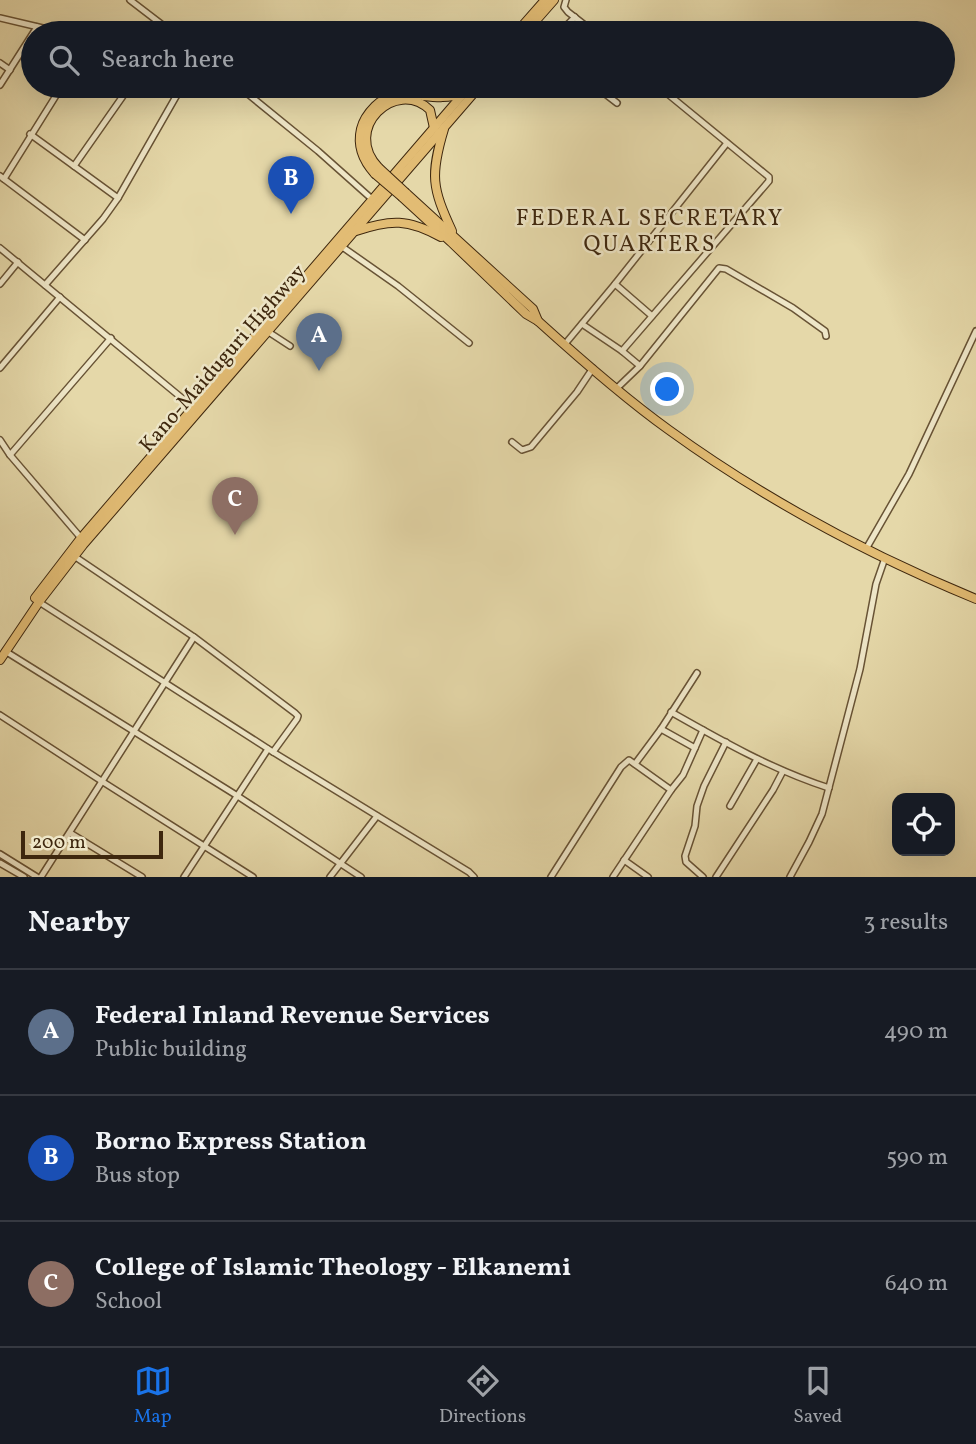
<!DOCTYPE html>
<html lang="en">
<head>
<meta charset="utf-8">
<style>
  body { margin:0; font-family:Vollkorn,serif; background:#242831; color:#f1f3f6 }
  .controls { position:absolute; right:21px; bottom:21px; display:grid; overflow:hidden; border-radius:14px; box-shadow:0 7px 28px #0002 }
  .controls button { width:63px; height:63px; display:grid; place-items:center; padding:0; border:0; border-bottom:2px solid #363941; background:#171b24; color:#f1f3f6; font:35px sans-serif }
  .scale { position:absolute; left:21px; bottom:18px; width:142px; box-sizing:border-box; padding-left:7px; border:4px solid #3e270e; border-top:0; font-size:19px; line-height:24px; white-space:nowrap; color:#3e270e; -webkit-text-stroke:5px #eee6c7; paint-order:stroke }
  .you { position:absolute; left:668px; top:390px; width:24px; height:24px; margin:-18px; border:5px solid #fff; border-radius:50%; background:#1a73e8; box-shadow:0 0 0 10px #1a73e833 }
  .badge { display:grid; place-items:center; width:46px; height:46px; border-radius:50%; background:#1a73e8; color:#fff; font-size:23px; font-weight:700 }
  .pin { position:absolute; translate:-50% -58px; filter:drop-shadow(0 2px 4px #0008) }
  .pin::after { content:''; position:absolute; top:37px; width:24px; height:21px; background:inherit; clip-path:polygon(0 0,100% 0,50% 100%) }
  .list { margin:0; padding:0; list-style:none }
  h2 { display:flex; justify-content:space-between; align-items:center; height:91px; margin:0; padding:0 28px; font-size:30px }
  h2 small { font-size:23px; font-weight:400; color:#9ea1a6 }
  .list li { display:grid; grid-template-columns:46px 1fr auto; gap:21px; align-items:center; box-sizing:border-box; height:126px; padding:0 28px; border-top:2px solid #363941 }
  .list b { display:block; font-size:26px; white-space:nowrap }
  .list p { margin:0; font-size:23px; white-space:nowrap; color:#9ea1a6 }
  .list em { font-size:23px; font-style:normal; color:#9ea1a6 }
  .icon { flex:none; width:38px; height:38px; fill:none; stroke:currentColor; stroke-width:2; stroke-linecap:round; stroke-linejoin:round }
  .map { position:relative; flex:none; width:976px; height:877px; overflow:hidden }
  .search { position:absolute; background:#171b24; box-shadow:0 7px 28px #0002; left:21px; right:21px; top:21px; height:77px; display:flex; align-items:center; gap:18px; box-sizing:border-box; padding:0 24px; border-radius:38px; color:#9ea1a6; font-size:26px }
  .sheet { height:469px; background:#171b24 }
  nav { display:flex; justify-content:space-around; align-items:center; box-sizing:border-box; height:98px; border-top:2px solid #363941; background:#171b24; font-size:19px; color:#9ea1a6 }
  nav a { display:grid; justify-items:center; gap:4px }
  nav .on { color:#1a73e8 }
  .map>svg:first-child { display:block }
</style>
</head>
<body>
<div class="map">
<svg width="976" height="877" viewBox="0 0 976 877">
  <rect width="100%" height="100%" fill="#e5d8a9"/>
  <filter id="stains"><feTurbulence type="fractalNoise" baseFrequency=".00286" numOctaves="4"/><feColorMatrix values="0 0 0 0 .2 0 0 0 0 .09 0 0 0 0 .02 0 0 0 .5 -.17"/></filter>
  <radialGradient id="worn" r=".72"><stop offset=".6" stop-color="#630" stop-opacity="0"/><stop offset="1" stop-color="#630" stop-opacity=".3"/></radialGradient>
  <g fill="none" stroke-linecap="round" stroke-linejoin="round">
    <g stroke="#685335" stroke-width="8">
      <g id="minor">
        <polyline points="130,0 173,33"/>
        <polyline points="566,0 564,7 568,12 595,33"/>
        <polyline points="0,18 64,33"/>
        <polyline points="559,33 575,17"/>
        <polyline points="0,63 10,70"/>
        <polyline points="0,85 37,27"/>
        <polyline points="163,86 177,95"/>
        <polyline points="238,86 318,151 373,200"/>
        <polyline points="595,86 617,103"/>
        <polyline points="30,134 118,198"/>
        <polyline points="74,166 130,86"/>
        <polyline points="0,176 85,240"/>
        <polyline points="4,179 62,86"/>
        <polyline points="341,246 398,286 469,343"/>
        <polyline points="0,248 183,399 200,399"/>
        <polyline points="0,284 18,262"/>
        <polyline points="615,284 652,316"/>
        <polyline points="45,285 103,219 118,198 182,86"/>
        <polyline points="582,324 622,351 640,366"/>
        <polyline points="267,331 290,346"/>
        <polyline points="565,344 615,284 727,143"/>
        <polyline points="622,351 769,181 769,177 658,86"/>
        <polyline points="0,368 60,297"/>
        <polyline points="616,389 640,366 719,268 726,269 793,308 825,331 826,336"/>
        <polyline points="0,440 10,455 81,538"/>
        <polyline points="512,442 522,450 531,447 577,392 593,368"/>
        <polyline points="10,455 111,338"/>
        <polyline points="866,549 909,474 976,331"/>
        <polyline points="74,556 194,637 295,713 298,716 297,719 273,752"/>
        <polyline points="39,602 273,752 469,872 474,877"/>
        <polyline points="5,651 236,795 361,877"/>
        <path d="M671,712C722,741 773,770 829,788"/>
        <polyline points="0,715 103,782 253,877"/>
        <polyline points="661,729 695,748"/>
        <polyline points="635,764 661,729 697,673"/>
        <polyline points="671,790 683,775 703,730"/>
        <polyline points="730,806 757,759"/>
        <polyline points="70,833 142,877"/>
        <polyline points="0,854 37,877"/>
        <polyline points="624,860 648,877"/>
        <polyline points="0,863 24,877"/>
        <polyline points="41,877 194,637"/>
        <polyline points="184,877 268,749"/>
        <polyline points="330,877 377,816"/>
        <polyline points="551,877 621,767 629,760 671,790 613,877"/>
        <polyline points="703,877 686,862 685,856 695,826 697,806 704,786 726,742"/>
        <polyline points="716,877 773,790 783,771"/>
        <polyline points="790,877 809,842 822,814 860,669 876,584 885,558"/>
      </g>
    </g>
    <g stroke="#3e270e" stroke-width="10">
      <g id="highway">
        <polyline points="516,33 545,0"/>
        <polyline points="525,33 554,0"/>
        <path d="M444,129C430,175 432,188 452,231"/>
        <path d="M379,168C341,129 396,77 430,110L434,128"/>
        <path d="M375,174C363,161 357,146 361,129C363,120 368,113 375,106C400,82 433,106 462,93"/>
        <polyline points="406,193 533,309 538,321"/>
        <path d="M402,197L451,242L526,314L538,321C580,359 623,397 669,430C764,499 867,554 976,599"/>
        <path d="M356,231C391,219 408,219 441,237"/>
        <polyline points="35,598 81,538 470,86"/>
        <polyline points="0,660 39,602 83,545 480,86"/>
      </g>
    </g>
    <use href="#minor" stroke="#eee6c7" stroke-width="5"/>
    <use href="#highway" stroke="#e2bc74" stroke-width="8"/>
    <g stroke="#3e270e" stroke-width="10" stroke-linecap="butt">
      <g id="highway-bridge">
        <polyline points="379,168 406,193"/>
        <polyline points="375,174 402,197"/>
      </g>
    </g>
    <use href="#highway-bridge" stroke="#e2bc74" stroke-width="8"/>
  </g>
  <g text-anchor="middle" stroke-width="5" stroke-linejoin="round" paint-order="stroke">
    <g font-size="21" fill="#3e270e" stroke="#eee6c7">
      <text transform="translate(222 358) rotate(-49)" y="7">Kano-Maiduguri Highway</text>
    </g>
    <g font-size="23" letter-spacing="2" fill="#3e270e" stroke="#eee6c7">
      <text x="650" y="225">FEDERAL SECRETARY<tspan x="650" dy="26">QUARTERS</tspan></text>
    </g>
  </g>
  <rect width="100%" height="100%" filter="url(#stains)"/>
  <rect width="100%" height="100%" fill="url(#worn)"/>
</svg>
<div class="controls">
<button><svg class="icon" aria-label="locate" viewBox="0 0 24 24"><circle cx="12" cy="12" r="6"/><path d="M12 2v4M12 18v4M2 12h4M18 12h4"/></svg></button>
</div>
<div class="scale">200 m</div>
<div class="you"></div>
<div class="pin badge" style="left:319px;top:371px;background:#5c6f8a">A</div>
<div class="pin badge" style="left:291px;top:214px;background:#1a4fb4">B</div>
<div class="pin badge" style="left:235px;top:535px;background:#8d6e63">C</div>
<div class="search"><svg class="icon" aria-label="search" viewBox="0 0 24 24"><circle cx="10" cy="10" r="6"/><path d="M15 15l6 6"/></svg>Search here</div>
</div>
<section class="sheet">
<h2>Nearby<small>3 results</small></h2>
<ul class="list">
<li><span class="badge" style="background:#5c6f8a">A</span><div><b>Federal Inland Revenue Services</b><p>Public building</p></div><em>490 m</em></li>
<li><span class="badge" style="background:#1a4fb4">B</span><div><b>Borno Express Station</b><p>Bus stop</p></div><em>590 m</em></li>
<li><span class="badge" style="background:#8d6e63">C</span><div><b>College of Islamic Theology - Elkanemi</b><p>School</p></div><em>640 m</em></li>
</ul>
</section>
<nav>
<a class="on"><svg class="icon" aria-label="map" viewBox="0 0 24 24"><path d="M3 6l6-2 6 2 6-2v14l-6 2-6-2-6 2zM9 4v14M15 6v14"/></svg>Map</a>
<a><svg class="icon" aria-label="directions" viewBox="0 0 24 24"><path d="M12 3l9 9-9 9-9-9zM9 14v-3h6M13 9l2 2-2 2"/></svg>Directions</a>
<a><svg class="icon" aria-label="saved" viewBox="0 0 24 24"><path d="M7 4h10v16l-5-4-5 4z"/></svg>Saved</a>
</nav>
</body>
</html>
